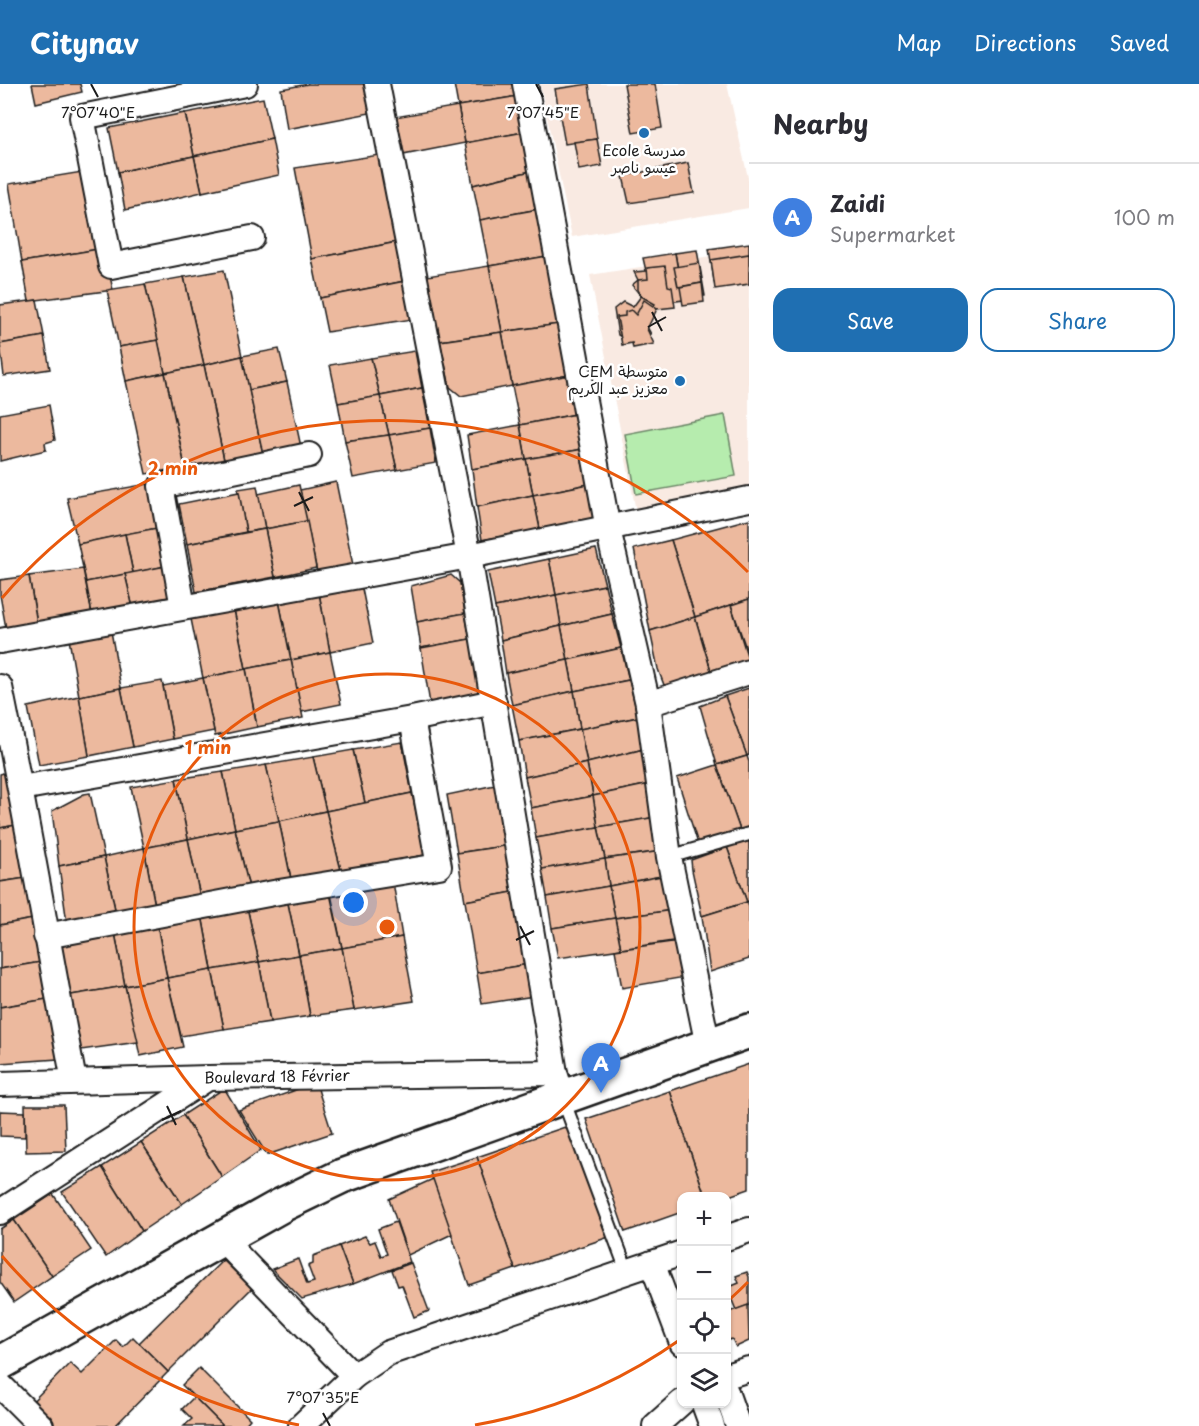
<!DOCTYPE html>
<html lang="en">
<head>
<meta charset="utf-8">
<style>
  body { margin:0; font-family:"Playpen Sans","Playpen Sans Arabic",sans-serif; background:#f7f7f7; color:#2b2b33 }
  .controls { position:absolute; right:18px; bottom:18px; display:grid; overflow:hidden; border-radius:12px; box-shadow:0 2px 4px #0004 }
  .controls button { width:54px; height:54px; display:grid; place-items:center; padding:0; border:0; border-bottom:2px solid #e1e1e2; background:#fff; color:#2b2b33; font:30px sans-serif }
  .you { position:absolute; left:354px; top:819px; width:21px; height:21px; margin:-15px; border:4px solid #fff; border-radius:50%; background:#1a73e8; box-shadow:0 0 0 9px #1a73e833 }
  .badge { display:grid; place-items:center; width:39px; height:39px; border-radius:50%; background:#1f6fb2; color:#fff; font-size:20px; font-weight:700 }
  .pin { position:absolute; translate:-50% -50px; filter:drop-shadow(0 2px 3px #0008) }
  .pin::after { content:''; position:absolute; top:32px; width:21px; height:18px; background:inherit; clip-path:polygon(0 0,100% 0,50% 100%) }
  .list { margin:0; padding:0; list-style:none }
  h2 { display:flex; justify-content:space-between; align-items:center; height:78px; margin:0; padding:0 24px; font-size:26px }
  h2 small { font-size:20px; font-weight:400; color:#7c7c81 }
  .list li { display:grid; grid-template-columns:39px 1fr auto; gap:18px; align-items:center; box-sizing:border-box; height:108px; padding:0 24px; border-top:2px solid #e1e1e2 }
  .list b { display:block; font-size:22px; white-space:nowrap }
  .list p { margin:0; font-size:20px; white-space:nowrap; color:#7c7c81 }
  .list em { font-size:20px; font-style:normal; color:#7c7c81 }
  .actions { display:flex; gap:12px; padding:18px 24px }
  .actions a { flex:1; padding:14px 0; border:2px solid #1f6fb2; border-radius:18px; text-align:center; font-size:21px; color:#1f6fb2 }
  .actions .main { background:#1f6fb2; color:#fff }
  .icon { flex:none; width:33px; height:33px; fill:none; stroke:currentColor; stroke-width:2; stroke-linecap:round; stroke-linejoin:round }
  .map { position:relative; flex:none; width:749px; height:1342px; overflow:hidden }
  header { display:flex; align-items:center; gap:36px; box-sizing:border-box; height:84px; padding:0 30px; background:#1f6fb2; color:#fff }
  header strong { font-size:28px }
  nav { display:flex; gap:33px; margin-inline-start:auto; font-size:21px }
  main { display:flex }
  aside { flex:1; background:#fff }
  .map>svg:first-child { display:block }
</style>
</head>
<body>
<header>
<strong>Citynav</strong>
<nav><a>Map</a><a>Directions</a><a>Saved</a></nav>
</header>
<main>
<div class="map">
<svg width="749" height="1342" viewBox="0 0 749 1342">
  <rect width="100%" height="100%" fill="#fff"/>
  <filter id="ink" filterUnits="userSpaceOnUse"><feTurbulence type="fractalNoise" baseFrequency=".0167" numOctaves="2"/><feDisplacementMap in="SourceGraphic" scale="12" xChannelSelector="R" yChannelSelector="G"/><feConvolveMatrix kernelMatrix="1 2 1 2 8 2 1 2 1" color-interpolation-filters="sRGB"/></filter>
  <g filter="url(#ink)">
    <g fill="#f9eae2">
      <polygon points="540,0 727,0 749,98 749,124 572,153"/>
      <polygon points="749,166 749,404 636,427 590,191"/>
    </g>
    <polygon fill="#b6ecae" stroke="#698465" stroke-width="1.5" points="725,331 736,392 636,410 625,350"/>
    <g fill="#ecb99e" stroke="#1c1c1c" stroke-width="1.5">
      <polygon points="32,0 80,0 82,8 36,19"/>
      <polygon points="308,0 364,0 370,29 287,45 281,5"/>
      <polygon points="454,0 515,0 518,12 458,22"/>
      <polygon points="589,0 597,55 565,60 555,5"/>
      <polygon points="624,0 655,0 662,44 633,49"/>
      <polygon points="518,12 524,48 465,59 458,22"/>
      <polygon points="263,14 272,55 194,72 185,29"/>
      <polygon points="458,22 465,59 403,71 395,33"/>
      <polygon points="185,29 194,72 118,88 109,44"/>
      <polygon points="524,48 531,87 473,101 465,59"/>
      <polygon points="272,55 279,91 202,108 194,72"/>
      <polygon points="597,55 602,82 579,86 574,58"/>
      <polygon points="379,71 397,158 312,175 295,84"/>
      <polygon points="194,72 202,108 125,126 118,88"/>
      <polygon points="688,79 694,109 629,119 623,92"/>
      <polygon points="88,87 104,164 22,178 9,100"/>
      <polygon points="531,87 539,125 480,136 473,101"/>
      <polygon points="539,125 547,172 489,182 480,136"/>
      <polygon points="397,158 405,197 320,214 312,175"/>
      <polygon points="749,159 749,200 715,203 709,165"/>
      <polygon points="104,164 113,206 29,217 22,178"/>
      <polygon points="697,166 705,212 683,216 675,169"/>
      <polygon points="675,169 683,216 655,220 641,212 632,201 638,196 634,188 646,187 643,174"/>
      <polygon points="749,170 749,200 715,205 711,176"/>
      <polygon points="547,172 559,240 502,248 489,182"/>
      <polygon points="699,179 702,199 678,203 674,183"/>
      <polygon points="489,182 502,248 440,257 427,192"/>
      <polygon points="665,182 668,202 672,203 675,223 657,225 644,216 638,206 638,196 648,195 647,184"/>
      <polygon points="224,186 242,272 204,281 184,193"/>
      <polygon points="184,193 204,281 165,289 145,200"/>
      <polygon points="405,197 413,235 327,248 320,214"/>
      <polygon points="702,199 704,218 683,221 680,203"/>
      <polygon points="145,200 158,256 119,263 107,206"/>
      <polygon points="641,212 655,220 644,237 651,250 630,258 618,251 614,225 623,218 633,223"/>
      <polygon points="37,216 44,252 0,260 0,221"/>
      <polygon points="644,216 657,225 647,245 654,260 633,264 632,259 622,261 617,233 625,232 625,228 631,226 636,231"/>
      <polygon points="559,240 569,291 512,302 502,248"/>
      <polygon points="502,248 512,302 461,312 450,303 440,257"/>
      <polygon points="44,252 50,285 4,292 0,260"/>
      <polygon points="158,256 165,289 126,297 119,263"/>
      <polygon points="279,265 287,298 249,306 242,272"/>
      <polygon points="415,267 422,304 380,312 371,274"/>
      <polygon points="242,272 263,370 224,376 204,281"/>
      <polygon points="371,274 380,312 338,319 330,281"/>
      <polygon points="204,281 224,376 185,383 165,289"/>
      <polygon points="165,289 185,383 146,390 126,297"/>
      <polygon points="569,291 576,330 520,341 512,302"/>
      <polygon points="287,298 301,363 263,370 249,306"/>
      <polygon points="422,304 430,344 389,351 380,312"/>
      <polygon points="380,312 389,351 345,357 338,319"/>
      <polygon points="49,321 55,356 45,359 46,366 0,377 0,330"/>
      <polygon points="576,330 583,365 526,375 520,341"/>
      <polygon points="520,341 526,375 472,385 467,351"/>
      <polygon points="430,344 436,379 397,386 389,351"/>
      <polygon points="389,351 397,386 353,394 345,357"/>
      <polygon points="583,365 589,400 533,411 526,375"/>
      <polygon points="526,375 533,411 477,423 472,385"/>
      <polygon points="336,398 354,486 318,493 300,406"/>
      <polygon points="148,400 157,444 78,460 67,414"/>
      <polygon points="589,400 596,435 540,445 533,411"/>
      <polygon points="299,401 307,437 265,445 258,410"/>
      <polygon points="257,402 265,445 246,448 238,405"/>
      <polygon points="239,408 246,448 187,460 179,420"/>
      <polygon points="533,411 540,445 482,456 477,423"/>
      <polygon points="749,435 749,515 695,533 671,456"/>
      <polygon points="307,437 316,484 275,493 265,445"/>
      <polygon points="157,444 166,482 133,489 125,450"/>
      <polygon points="265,445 275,493 196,508 187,460"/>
      <polygon points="125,450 133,489 86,498 78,460"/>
      <polygon points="671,456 695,533 650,547 634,465"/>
      <polygon points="596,465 605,501 556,511 549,475"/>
      <polygon points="549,475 556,511 495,523 488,488"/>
      <polygon points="166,482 174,521 134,528 125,490"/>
      <polygon points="83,485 93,535 38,545 29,492"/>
      <polygon points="125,490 134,528 93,535 86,498"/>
      <polygon points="451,491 460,499 465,529 417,538 411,502"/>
      <polygon points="29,492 38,545 7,550 0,511 0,496"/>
      <polygon points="360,495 373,559 330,568 318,504"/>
      <polygon points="605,501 612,530 561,542 556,511"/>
      <polygon points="318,504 330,568 291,576 278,512"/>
      <polygon points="556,511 561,542 501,556 495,523"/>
      <polygon points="278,512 291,576 246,585 233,521"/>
      <polygon points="749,515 749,573 731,521"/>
      <polygon points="233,521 246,585 203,594 190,530"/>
      <polygon points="731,521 749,578 712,590 695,533"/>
      <polygon points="465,529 470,555 421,564 417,538"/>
      <polygon points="612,530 621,564 568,576 561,542"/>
      <polygon points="695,533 712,590 672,601 664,601 658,585 650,547"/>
      <polygon points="561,542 568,576 506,589 501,556"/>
      <polygon points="111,547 121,604 79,612 69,555"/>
      <polygon points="470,555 481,609 431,626 421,564"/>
      <polygon points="621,564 629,596 574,607 568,576"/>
      <polygon points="330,568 341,620 301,628 291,576"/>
      <polygon points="291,576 303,634 257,643 246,585"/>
      <polygon points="568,576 574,607 512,621 506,589"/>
      <polygon points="246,585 257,643 215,652 203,594"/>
      <polygon points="203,594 214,647 173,655 163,602"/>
      <polygon points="629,596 638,633 580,645 574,607"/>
      <polygon points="162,597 173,655 133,663 121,604"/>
      <polygon points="121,604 133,663 89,672 79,612"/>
      <polygon points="749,604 749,671 747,672 725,612"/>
      <polygon points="574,607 580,645 519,657 512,621"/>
      <polygon points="79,612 89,672 39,681 28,623"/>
      <polygon points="725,612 747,672 717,681 700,622"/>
      <polygon points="638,633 644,665 587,679 580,645"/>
      <polygon points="580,645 587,679 525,693 519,657"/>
      <polygon points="402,658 412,709 365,719 353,666"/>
      <polygon points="644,665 650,700 593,712 587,679"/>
      <polygon points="353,666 365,719 326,727 313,673"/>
      <polygon points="747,672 749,678 749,747 741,749 717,681"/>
      <polygon points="313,673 326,727 279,737 266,681"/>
      <polygon points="587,679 593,712 531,724 525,693"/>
      <polygon points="266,681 279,737 235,745 223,688"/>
      <polygon points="717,681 741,749 699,763 677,694"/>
      <polygon points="7,688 16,741 0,744 0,690"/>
      <polygon points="223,688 235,745 188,755 176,695"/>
      <polygon points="176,695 188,755 144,764 131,703"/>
      <polygon points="500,700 510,761 457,769 447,711"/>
      <polygon points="650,700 656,733 598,743 593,712"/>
      <polygon points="90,709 104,773 59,782 52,727 84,710"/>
      <polygon points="412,709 425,771 341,786 326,727"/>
      <polygon points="593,712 598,743 536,754 531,724"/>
      <polygon points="326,727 341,786 291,795 279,737"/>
      <polygon points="656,733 662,767 605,775 598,743"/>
      <polygon points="279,737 291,795 249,804 235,745"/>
      <polygon points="16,741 26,794 0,798 0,744"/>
      <polygon points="598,743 605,775 542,785 536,754"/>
      <polygon points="235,745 249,804 200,813 188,755"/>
      <polygon points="188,755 200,813 155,822 144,764"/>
      <polygon points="749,756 749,817 747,818 727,763"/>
      <polygon points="510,761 518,807 465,817 457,769"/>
      <polygon points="727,763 747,818 702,832 692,786 691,776"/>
      <polygon points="144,764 155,822 116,830 104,773"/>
      <polygon points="662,767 667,791 609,802 605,775"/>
      <polygon points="104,773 116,830 67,839 59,782"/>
      <polygon points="605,775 609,802 547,813 542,785"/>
      <polygon points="667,791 673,826 615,834 609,802"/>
      <polygon points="26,794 33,835 0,841 0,798"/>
      <polygon points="393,798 402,853 342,864 331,810 355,805 356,809 373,805 372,802"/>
      <polygon points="609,802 615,834 552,844 547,813"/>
      <polygon points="328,807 331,814 342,864 299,871 287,815"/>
      <polygon points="518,807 529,880 477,889 465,817"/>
      <polygon points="287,815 299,871 259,878 247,823"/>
      <polygon points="747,818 749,823 749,875 710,888 702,832"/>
      <polygon points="247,823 259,878 212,886 202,831"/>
      <polygon points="673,826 679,856 621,865 615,834"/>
      <polygon points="202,831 212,886 167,894 157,840"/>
      <polygon points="615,834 621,865 558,874 552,844"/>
      <polygon points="33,835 41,878 0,885 0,841"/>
      <polygon points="157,840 167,894 125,902 115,849"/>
      <polygon points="115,849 125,902 65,912 57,867 61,860"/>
      <polygon points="402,853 414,917 354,926 342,864"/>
      <polygon points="679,857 685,893 622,904 615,866"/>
      <polygon points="342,864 354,926 310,932 299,871"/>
      <polygon points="299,871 310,932 270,938 259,878"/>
      <polygon points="41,878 47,915 0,923 0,885"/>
      <polygon points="259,878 270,938 224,945 212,886"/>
      <polygon points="529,880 534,912 482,920 477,889"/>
      <polygon points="212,886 224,945 181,952 167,894"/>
      <polygon points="167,894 183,963 140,972 125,902"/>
      <polygon points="125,902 138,958 81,966 65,912"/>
      <polygon points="47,915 58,975 0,979 0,923"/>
      <polygon points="749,980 749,1105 726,1113 705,1112 670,1007"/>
      <polygon points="316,999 332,1049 267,1071 239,1026"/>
      <polygon points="220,1007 226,1007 261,1066 222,1093 183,1031"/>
      <polygon points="670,1007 705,1112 682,1112 682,1128 625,1148 586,1035"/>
      <polygon points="25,1021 64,1021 66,1067 26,1068"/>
      <polygon points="0,1027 25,1028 25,1053 0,1052"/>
      <polygon points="183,1031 222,1093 182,1120 141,1058"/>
      <polygon points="571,1041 609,1153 515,1185 477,1073"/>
      <polygon points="141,1058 182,1120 142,1147 102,1083"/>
      <polygon points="477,1073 515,1185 469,1201 430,1088"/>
      <polygon points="102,1083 142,1147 106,1173 62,1108"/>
      <polygon points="433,1095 452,1150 408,1171 389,1115"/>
      <polygon points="53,1110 91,1166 52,1192 14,1136"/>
      <polygon points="14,1136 52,1192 14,1218 0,1198 0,1145"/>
      <polygon points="396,1138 410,1178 353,1200 339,1162 365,1152 370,1159 375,1157 381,1172 387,1170 378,1145"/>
      <polygon points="339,1162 353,1200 302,1215 272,1185 298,1175 307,1200 314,1198 308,1182 313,1180 313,1172"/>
      <polygon points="223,1176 252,1204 168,1288 139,1259"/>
      <polygon points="411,1179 429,1227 414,1233 402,1201 398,1202 392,1186"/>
      <polygon points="747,1188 749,1193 749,1221 736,1226 727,1204 739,1199 736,1192"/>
      <polygon points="748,1221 749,1257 736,1263 732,1255 728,1256 726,1251 726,1229"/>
      <polygon points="133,1253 168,1288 115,1342 45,1342 26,1324 70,1279 82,1290 116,1256 123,1263"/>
      <polygon points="199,1284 250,1335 244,1342 223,1342 182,1301"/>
      <polygon points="194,1313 223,1342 184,1342 192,1335 182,1325"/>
    </g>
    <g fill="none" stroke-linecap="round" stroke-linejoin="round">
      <g stroke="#1c1c1c" stroke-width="16">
        <g id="lane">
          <polyline points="669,773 749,750"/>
          <polyline points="563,1015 627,1187"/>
        </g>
      </g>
      <g stroke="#1c1c1c" stroke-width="28">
        <g id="street">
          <polyline points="245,0 82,33 111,182 252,154"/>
          <polyline points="377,0 469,472 555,989 563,1014"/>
          <polyline points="525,0 608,445 648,620 669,773 708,962"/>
          <polyline points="183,523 161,402 309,371"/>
          <polyline points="0,557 469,472 749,415"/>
          <path d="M0,603C27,734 49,866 74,997"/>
          <polyline points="648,620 749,588"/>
          <polyline points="21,704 412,635 494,618"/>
          <polyline points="46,852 279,808 439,782 412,635"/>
          <polyline points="0,1000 208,994 555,989"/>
          <polyline points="0,1128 208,994"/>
          <polyline points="221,1154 354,1292"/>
          <polyline points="726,1154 749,1146"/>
          <polyline points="652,1179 682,1259"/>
          <polyline points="726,1292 749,1285"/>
          <polyline points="0,1301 41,1342"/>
          <polyline points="726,1308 738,1342"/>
          <polyline points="704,1320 712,1342"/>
          <polyline points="301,1342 354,1292 388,1269 682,1169"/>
          <polyline points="655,1342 682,1318"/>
        </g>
      </g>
      <g stroke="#1c1c1c" stroke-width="38">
        <polyline id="secondary" points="0,1279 282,1121 342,1092 749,947"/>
      </g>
      <use href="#lane" stroke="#fff" stroke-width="12"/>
      <use href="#street" stroke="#fff" stroke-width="24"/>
      <use href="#secondary" stroke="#fff" stroke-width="33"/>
    </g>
  </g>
  <path fill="none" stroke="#1c1c1c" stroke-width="2" d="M91,0L98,13M536,0L543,13M652,228L662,247M648,243L666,233M299,408L309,427M294,422L313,413M520,842L530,861M516,856L534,847M167,1022L176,1041M162,1036L181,1027M323,1329L330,1342"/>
  <g fill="none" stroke="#e8590c" stroke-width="3">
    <circle cx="387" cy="843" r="253"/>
    <path d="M748 1198A506 506 0 0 1 729 1216M681 1255A506 506 0 0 1 475 1341M299 1341A506 506 0 0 1 2 1172M2 514A506 506 0 0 1 748 488"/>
  </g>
  <g fill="#1f6fb2" stroke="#fff" stroke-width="2">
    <circle cx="644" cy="49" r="6"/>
    <circle cx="680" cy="297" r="6"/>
  </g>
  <g text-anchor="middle" stroke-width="5" stroke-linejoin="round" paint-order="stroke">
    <g font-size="15" fill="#1c1c1c" stroke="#fff">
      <text x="644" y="72">Ecole مدرسة<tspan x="644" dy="17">عيسو ناصر</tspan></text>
      <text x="668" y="293" text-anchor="end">CEM متوسطة<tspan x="668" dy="17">معزيز عبد الكريم</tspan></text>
    </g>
    <g font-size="15" fill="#1c1c1c" stroke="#fff">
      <text transform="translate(277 993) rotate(-1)" y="5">Boulevard 18 Février</text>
    </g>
  </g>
  <g font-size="15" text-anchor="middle" fill="#1c1c1c" stroke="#fff" stroke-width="5" stroke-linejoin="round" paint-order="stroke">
    <text x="98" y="34">7°07'40"E</text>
    <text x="543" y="34">7°07'45"E</text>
    <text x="323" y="1319">7°07'35"E</text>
  </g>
  <circle cx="387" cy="843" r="9" fill="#e8590c" stroke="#fff" stroke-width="3"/>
  <g font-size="18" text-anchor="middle" font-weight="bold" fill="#e8590c" stroke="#fff" stroke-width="5" stroke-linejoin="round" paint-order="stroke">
    <text x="173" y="391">2 min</text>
    <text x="208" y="670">1 min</text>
  </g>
</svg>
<div class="controls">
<button>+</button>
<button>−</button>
<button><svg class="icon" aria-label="locate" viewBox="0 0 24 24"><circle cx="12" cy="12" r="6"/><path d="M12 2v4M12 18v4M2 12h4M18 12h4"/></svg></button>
<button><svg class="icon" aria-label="layers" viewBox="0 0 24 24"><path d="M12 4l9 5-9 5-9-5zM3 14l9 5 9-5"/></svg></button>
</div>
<div class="you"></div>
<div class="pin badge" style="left:601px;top:1009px;background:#3f7fe0">A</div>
</div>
<aside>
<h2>Nearby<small></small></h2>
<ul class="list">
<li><span class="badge" style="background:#3f7fe0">A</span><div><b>Zaidi</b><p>Supermarket</p></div><em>100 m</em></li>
</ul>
<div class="actions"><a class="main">Save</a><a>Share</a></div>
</aside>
</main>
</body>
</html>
